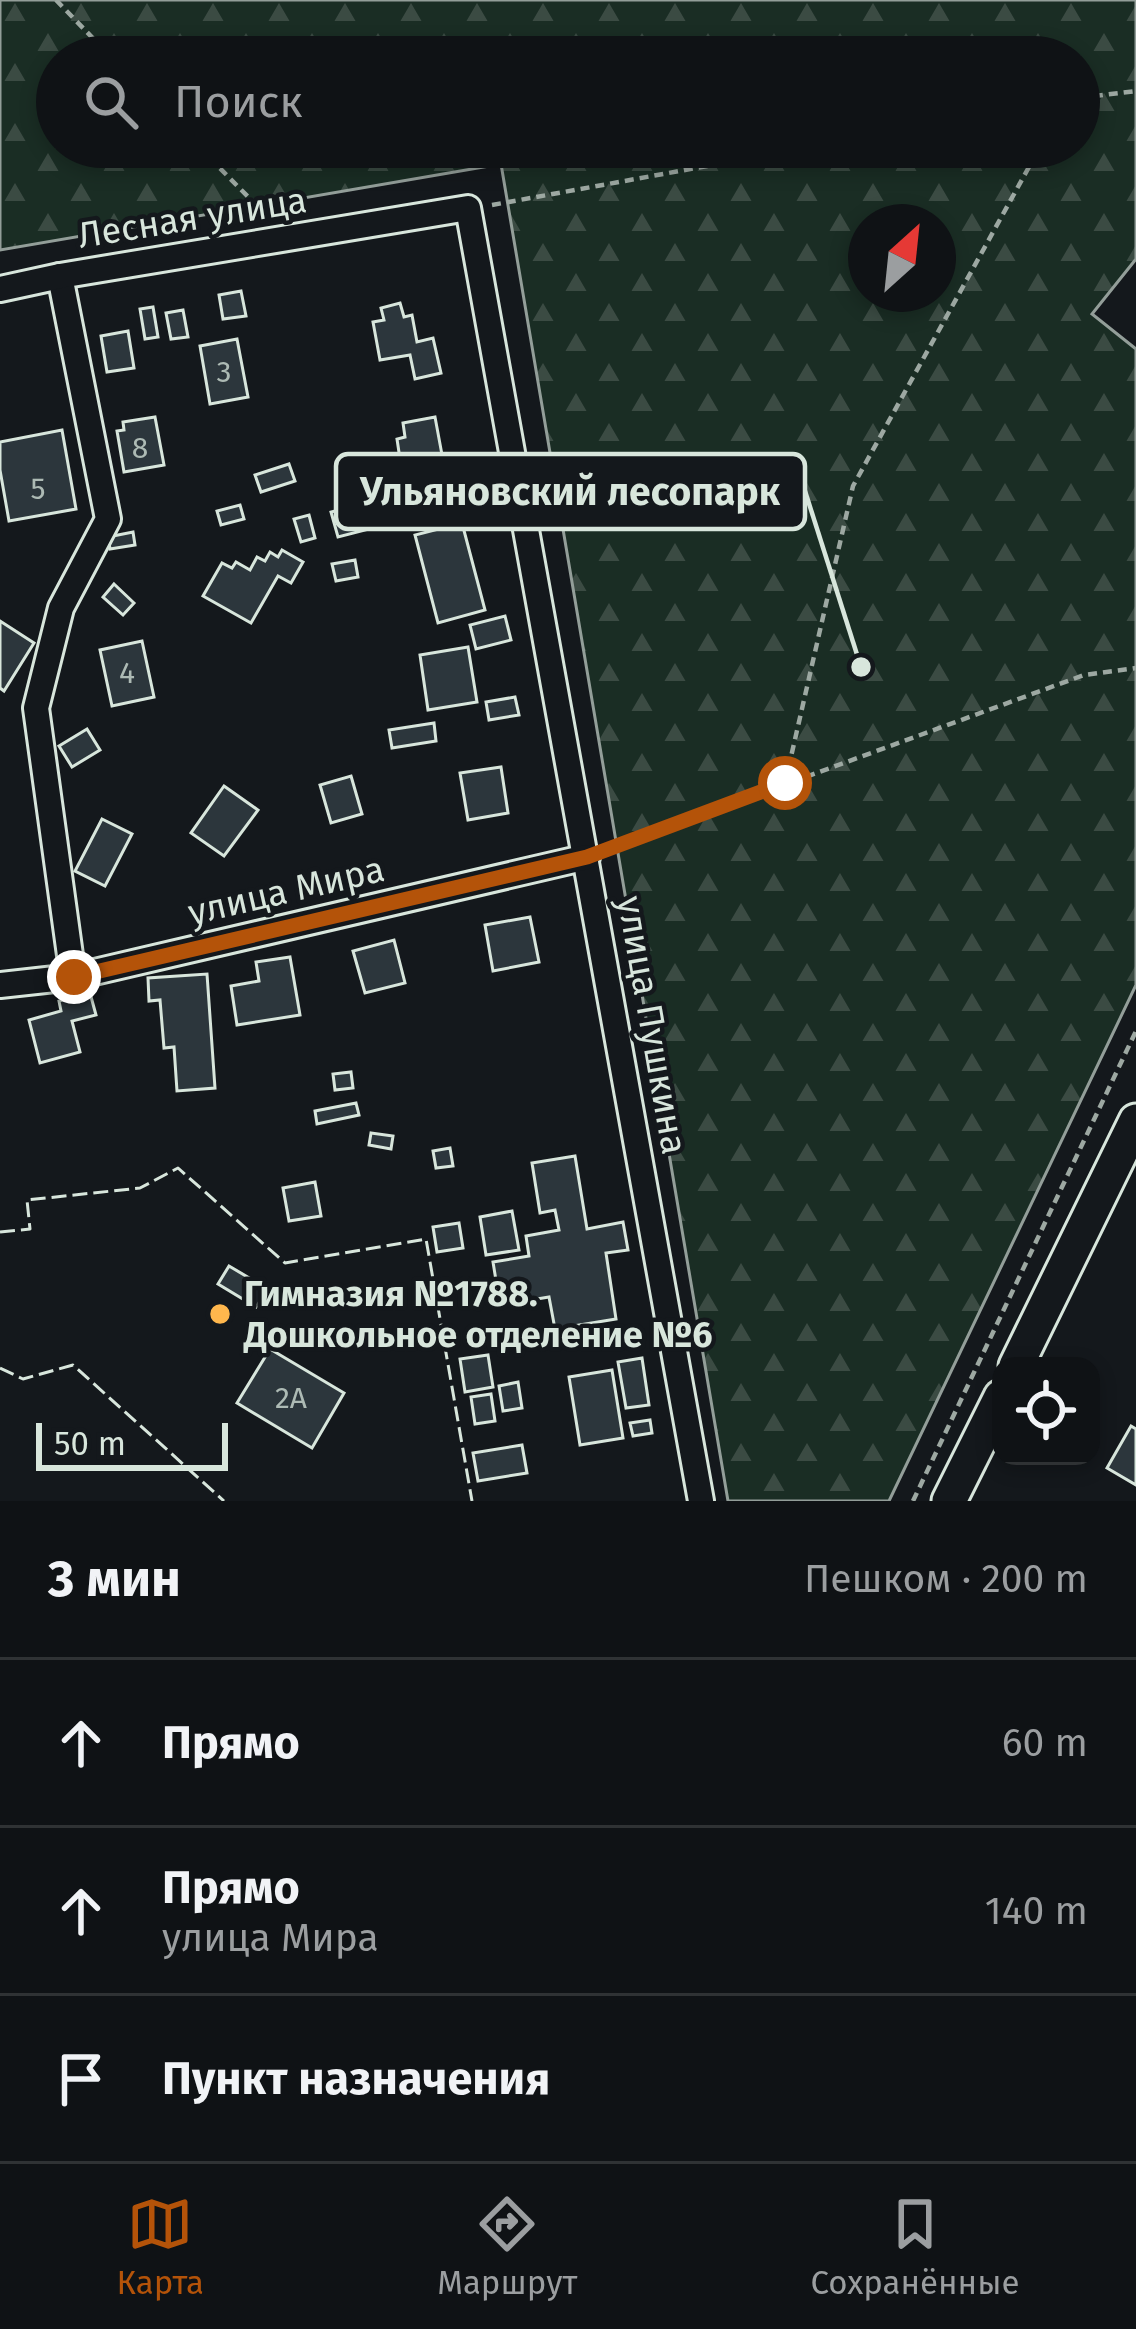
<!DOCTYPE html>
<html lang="ru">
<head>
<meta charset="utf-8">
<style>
  body { margin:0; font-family:"Fira Sans",sans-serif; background:#181b1e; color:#f1f3f6 }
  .controls { position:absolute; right:36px; bottom:36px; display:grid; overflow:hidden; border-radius:24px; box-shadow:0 6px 18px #0003 }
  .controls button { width:108px; height:108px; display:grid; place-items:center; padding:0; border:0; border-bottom:3px solid #2f3234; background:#0f1215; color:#f1f3f6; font:60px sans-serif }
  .compass { position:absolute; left:848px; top:204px; width:108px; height:108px; border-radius:50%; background:#0f1215; box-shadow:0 6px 18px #0003; rotate:27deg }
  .scale { position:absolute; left:36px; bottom:30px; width:192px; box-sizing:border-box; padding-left:12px; border:6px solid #d8e6dc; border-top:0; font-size:33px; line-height:42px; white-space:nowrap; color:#d8e6dc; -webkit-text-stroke:9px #14181c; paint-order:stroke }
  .stop { position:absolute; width:36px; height:36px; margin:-27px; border:9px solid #b45309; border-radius:50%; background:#fff }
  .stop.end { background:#b45309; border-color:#fff; box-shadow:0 3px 12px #0008 }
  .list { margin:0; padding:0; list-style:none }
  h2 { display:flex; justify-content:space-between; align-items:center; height:156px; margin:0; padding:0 48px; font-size:51px }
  h2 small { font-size:39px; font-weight:400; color:#9b9ea0 }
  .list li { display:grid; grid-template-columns:78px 1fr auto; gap:36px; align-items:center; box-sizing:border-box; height:168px; padding:0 48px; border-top:3px solid #2f3234 }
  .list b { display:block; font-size:45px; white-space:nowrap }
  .list p { margin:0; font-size:39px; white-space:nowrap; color:#9b9ea0 }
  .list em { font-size:39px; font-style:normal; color:#9b9ea0 }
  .icon { flex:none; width:66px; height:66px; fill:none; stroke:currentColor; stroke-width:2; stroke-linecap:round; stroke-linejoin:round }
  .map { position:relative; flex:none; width:1136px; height:1501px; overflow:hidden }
  .search { position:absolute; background:#0f1215; box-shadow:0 6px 18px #0003; left:36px; right:36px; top:36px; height:132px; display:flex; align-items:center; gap:30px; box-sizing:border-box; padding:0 42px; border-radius:66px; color:#9b9ea0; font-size:45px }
  .sheet { height:660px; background:#0f1215 }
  nav { display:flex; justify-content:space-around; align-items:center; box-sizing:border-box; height:168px; border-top:3px solid #2f3234; background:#0f1215; font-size:33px; color:#9b9ea0 }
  nav a { display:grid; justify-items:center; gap:6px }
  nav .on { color:#b45309 }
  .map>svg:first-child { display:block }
</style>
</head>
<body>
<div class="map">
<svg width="1136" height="1501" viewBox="0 0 1136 1501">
  <defs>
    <pattern id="forest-firs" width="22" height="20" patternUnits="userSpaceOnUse" patternTransform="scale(3)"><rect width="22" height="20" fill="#1a2d24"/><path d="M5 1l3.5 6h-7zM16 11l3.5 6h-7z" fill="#3b4b43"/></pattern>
  </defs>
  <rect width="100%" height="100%" fill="#14181c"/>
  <path fill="url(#forest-firs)" stroke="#939e99" stroke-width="3" fill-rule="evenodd" d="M0,0H1136V259L1092,314L1136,349V985L889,1501H728L501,164L0,250ZM57,57H1079V147H57ZM866,222H938V294H866Z"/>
  <g fill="#2c363c" stroke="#d8e6dc" stroke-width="3">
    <polygon points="241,291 246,316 223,319 219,295"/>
    <polygon points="400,303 404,317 412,315 417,342 433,338 441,373 415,379 410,355 380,360 373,322 384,320 381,308"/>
    <polygon points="153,307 158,337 145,339 140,309"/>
    <polygon points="183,310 188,337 171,339 166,313"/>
    <polygon points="128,331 134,368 107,372 101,336"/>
    <polygon points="237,339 248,397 210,404 200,346"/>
    <polygon points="155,417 164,465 124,472 117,431 124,430 123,422"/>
    <polygon points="435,417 445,471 403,479 397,439 405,437 403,423"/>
    <polygon points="62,430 76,509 9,521 0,470 0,442"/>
    <polygon points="289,464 295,481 261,492 255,475"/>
    <polygon points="366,503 373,528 338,537 331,512"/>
    <polygon points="240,505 244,519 221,525 217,511"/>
    <polygon points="309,515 315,538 301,542 294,519"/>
    <polygon points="462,523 485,610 438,623 415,535"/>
    <polygon points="133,532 135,545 110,549 108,537"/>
    <polygon points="282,550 303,562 291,583 278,576 251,623 203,596 222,563 232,568 236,562 250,570 257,557 265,561 270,552 278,557"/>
    <polygon points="355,560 358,577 336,581 332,564"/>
    <polygon points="114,584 134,603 123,615 103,597"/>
    <polygon points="505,616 511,640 476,649 470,625"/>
    <polygon points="0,621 34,643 4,691 0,688"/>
    <polygon points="142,641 154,697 112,706 100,650"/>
    <polygon points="468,647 477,702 428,710 420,655"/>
    <polygon points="515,697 519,715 489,720 486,702"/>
    <polygon points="434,723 436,741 392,748 389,730"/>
    <polygon points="87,729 100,750 72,767 59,746"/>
    <polygon points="501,767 508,813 468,820 460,773"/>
    <polygon points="351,776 362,814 331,823 320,785"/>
    <polygon points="224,786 258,810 224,856 191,833"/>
    <polygon points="102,819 132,834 105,886 75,871"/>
    <polygon points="530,917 539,962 493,971 485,925"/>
    <polygon points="394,940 405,983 365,993 353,951"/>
    <polygon points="290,957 300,1015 237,1025 231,986 259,981 256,962"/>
    <polygon points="207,974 215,1088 177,1091 174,1047 164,1048 160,1000 149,1001 148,978"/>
    <polygon points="90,993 96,1015 72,1021 80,1052 40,1063 29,1020 61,1011 59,1001"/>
    <polygon points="351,1072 353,1088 335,1090 333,1074"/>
    <polygon points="356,1103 359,1115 317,1124 315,1111"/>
    <polygon points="371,1133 393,1136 391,1149 369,1145"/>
    <polygon points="450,1148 453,1166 436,1168 433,1151"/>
    <polygon points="575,1156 587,1229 623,1222 628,1250 606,1253 616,1319 555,1329 549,1297 500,1305 493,1262 529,1256 526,1236 559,1230 555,1210 540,1213 532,1163"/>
    <polygon points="315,1182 321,1216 289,1221 283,1188"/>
    <polygon points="512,1211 519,1250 486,1255 480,1217"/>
    <polygon points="459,1223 463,1248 437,1252 433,1227"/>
    <polygon points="229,1266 268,1289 256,1307 218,1284"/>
    <polygon points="270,1349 344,1393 312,1448 237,1403"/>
    <polygon points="488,1355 493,1387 465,1392 460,1359"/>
    <polygon points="642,1358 649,1405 626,1408 618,1362"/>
    <polygon points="612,1370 623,1438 580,1445 569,1377"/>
    <polygon points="518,1382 522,1408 503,1411 499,1386"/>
    <polygon points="491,1394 495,1421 475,1424 471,1397"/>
    <polygon points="650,1420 652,1433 633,1436 630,1423"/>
    <polygon points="1131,1426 1136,1429 1136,1485 1107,1468"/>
    <polygon points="522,1445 527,1473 478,1481 473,1453"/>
  </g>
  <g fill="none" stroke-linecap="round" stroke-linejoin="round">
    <g stroke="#d8e6dc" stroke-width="30">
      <g id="minor">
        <polyline points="60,276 108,519 61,608 36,708 73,977"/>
        <polyline points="0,289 60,276 468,208 701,1501"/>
        <polyline points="0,985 73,977 587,857"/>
      </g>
    </g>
    <g stroke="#d8e6dc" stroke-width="39">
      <g id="secondary">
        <polyline points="1016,1366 1136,1121"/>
        <polyline points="949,1501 1001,1397"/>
      </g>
    </g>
    <g stroke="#9da8a2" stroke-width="4.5" stroke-dasharray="9 6" stroke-linecap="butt">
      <polyline points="56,0 111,57"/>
      <polyline points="1079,98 1136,91"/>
      <polyline points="199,147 267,216"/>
      <polyline points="492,205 812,147"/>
      <polyline points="785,783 853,486 1040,147"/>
      <polyline points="609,849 1084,675 1136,668"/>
      <polyline points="913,1501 1136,1031"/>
    </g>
    <use href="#minor" stroke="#14181c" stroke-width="24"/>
    <use href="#secondary" stroke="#14181c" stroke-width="33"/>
    <g stroke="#d8e6dc" stroke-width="3" stroke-dasharray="15 6" stroke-linecap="butt">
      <polyline points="0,1232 30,1229 27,1200 140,1188 178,1168 285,1263 426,1239 472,1501"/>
      <polyline points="0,1368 23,1379 73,1365 224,1501"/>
    </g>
  </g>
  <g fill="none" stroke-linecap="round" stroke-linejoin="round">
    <polyline stroke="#b45309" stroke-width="15" points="74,977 587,857 785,783"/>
  </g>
  <circle fill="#ffb74d" stroke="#14181c" stroke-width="4.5" cx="220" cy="1314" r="12"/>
  <g text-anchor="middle" stroke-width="9" stroke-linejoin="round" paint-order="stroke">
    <g font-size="30" fill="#adbab4">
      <text x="224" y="382">3</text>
      <text x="140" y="458">8</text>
      <text x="38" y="499">5</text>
      <text x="127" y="683">4</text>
      <text x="291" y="1408">2А</text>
    </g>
    <g font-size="36" fill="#d8e6dc" stroke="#14181c">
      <text transform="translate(192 217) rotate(-9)" y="13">Лесная улица</text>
      <text transform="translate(286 890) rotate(-13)" y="13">улица Мира</text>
      <text transform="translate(653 1025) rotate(80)" y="13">улица Пушкина</text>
    </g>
    <g font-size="36" font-weight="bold" fill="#d8e6dc" stroke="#14181c" text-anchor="start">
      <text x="244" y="1306">Гимназия №1788.<tspan x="244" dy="41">Дошкольное отделение №6</tspan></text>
    </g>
  </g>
  <path fill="none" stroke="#d8e6dc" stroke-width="4.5" d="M861 667L805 491"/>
  <circle fill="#d8e6dc" stroke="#14181c" stroke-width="4.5" cx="861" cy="667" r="12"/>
  <rect fill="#14181c" stroke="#d8e6dc" stroke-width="4.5" x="336" y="454" width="469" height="75" rx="12"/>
  <g font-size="39" text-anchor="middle" font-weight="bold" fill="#d8e6dc">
    <text x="570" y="505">Ульяновский лесопарк</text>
  </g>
</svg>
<div class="controls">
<button><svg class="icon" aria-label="locate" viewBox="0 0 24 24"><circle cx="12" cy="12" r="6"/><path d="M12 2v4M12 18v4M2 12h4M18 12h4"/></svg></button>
</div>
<svg class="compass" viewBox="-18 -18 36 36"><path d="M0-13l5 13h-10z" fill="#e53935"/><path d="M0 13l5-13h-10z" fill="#9b9ea0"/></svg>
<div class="scale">50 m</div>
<div class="stop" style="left:785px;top:783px"></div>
<div class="stop end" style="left:74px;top:977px"></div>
<div class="search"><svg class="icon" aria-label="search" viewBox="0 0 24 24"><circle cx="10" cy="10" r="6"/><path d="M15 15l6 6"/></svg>Поиск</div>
</div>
<section class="sheet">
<h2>3 мин<small>Пешком · 200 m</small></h2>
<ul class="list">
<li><svg class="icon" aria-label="ahead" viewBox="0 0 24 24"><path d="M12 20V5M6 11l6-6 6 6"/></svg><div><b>Прямо</b></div><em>60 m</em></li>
<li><svg class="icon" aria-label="ahead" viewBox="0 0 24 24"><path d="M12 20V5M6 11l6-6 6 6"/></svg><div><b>Прямо</b><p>улица Мира</p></div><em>140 m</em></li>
<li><svg class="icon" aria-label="arrive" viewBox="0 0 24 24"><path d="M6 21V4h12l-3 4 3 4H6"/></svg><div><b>Пункт назначения</b></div></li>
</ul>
</section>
<nav>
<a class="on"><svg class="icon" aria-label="map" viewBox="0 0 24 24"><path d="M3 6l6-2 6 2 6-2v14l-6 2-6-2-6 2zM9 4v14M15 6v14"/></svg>Карта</a>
<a><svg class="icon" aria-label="directions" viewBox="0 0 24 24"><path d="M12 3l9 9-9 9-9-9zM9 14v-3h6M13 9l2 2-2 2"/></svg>Маршрут</a>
<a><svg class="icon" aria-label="saved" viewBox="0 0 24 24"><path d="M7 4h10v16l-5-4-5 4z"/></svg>Сохранённые</a>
</nav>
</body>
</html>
